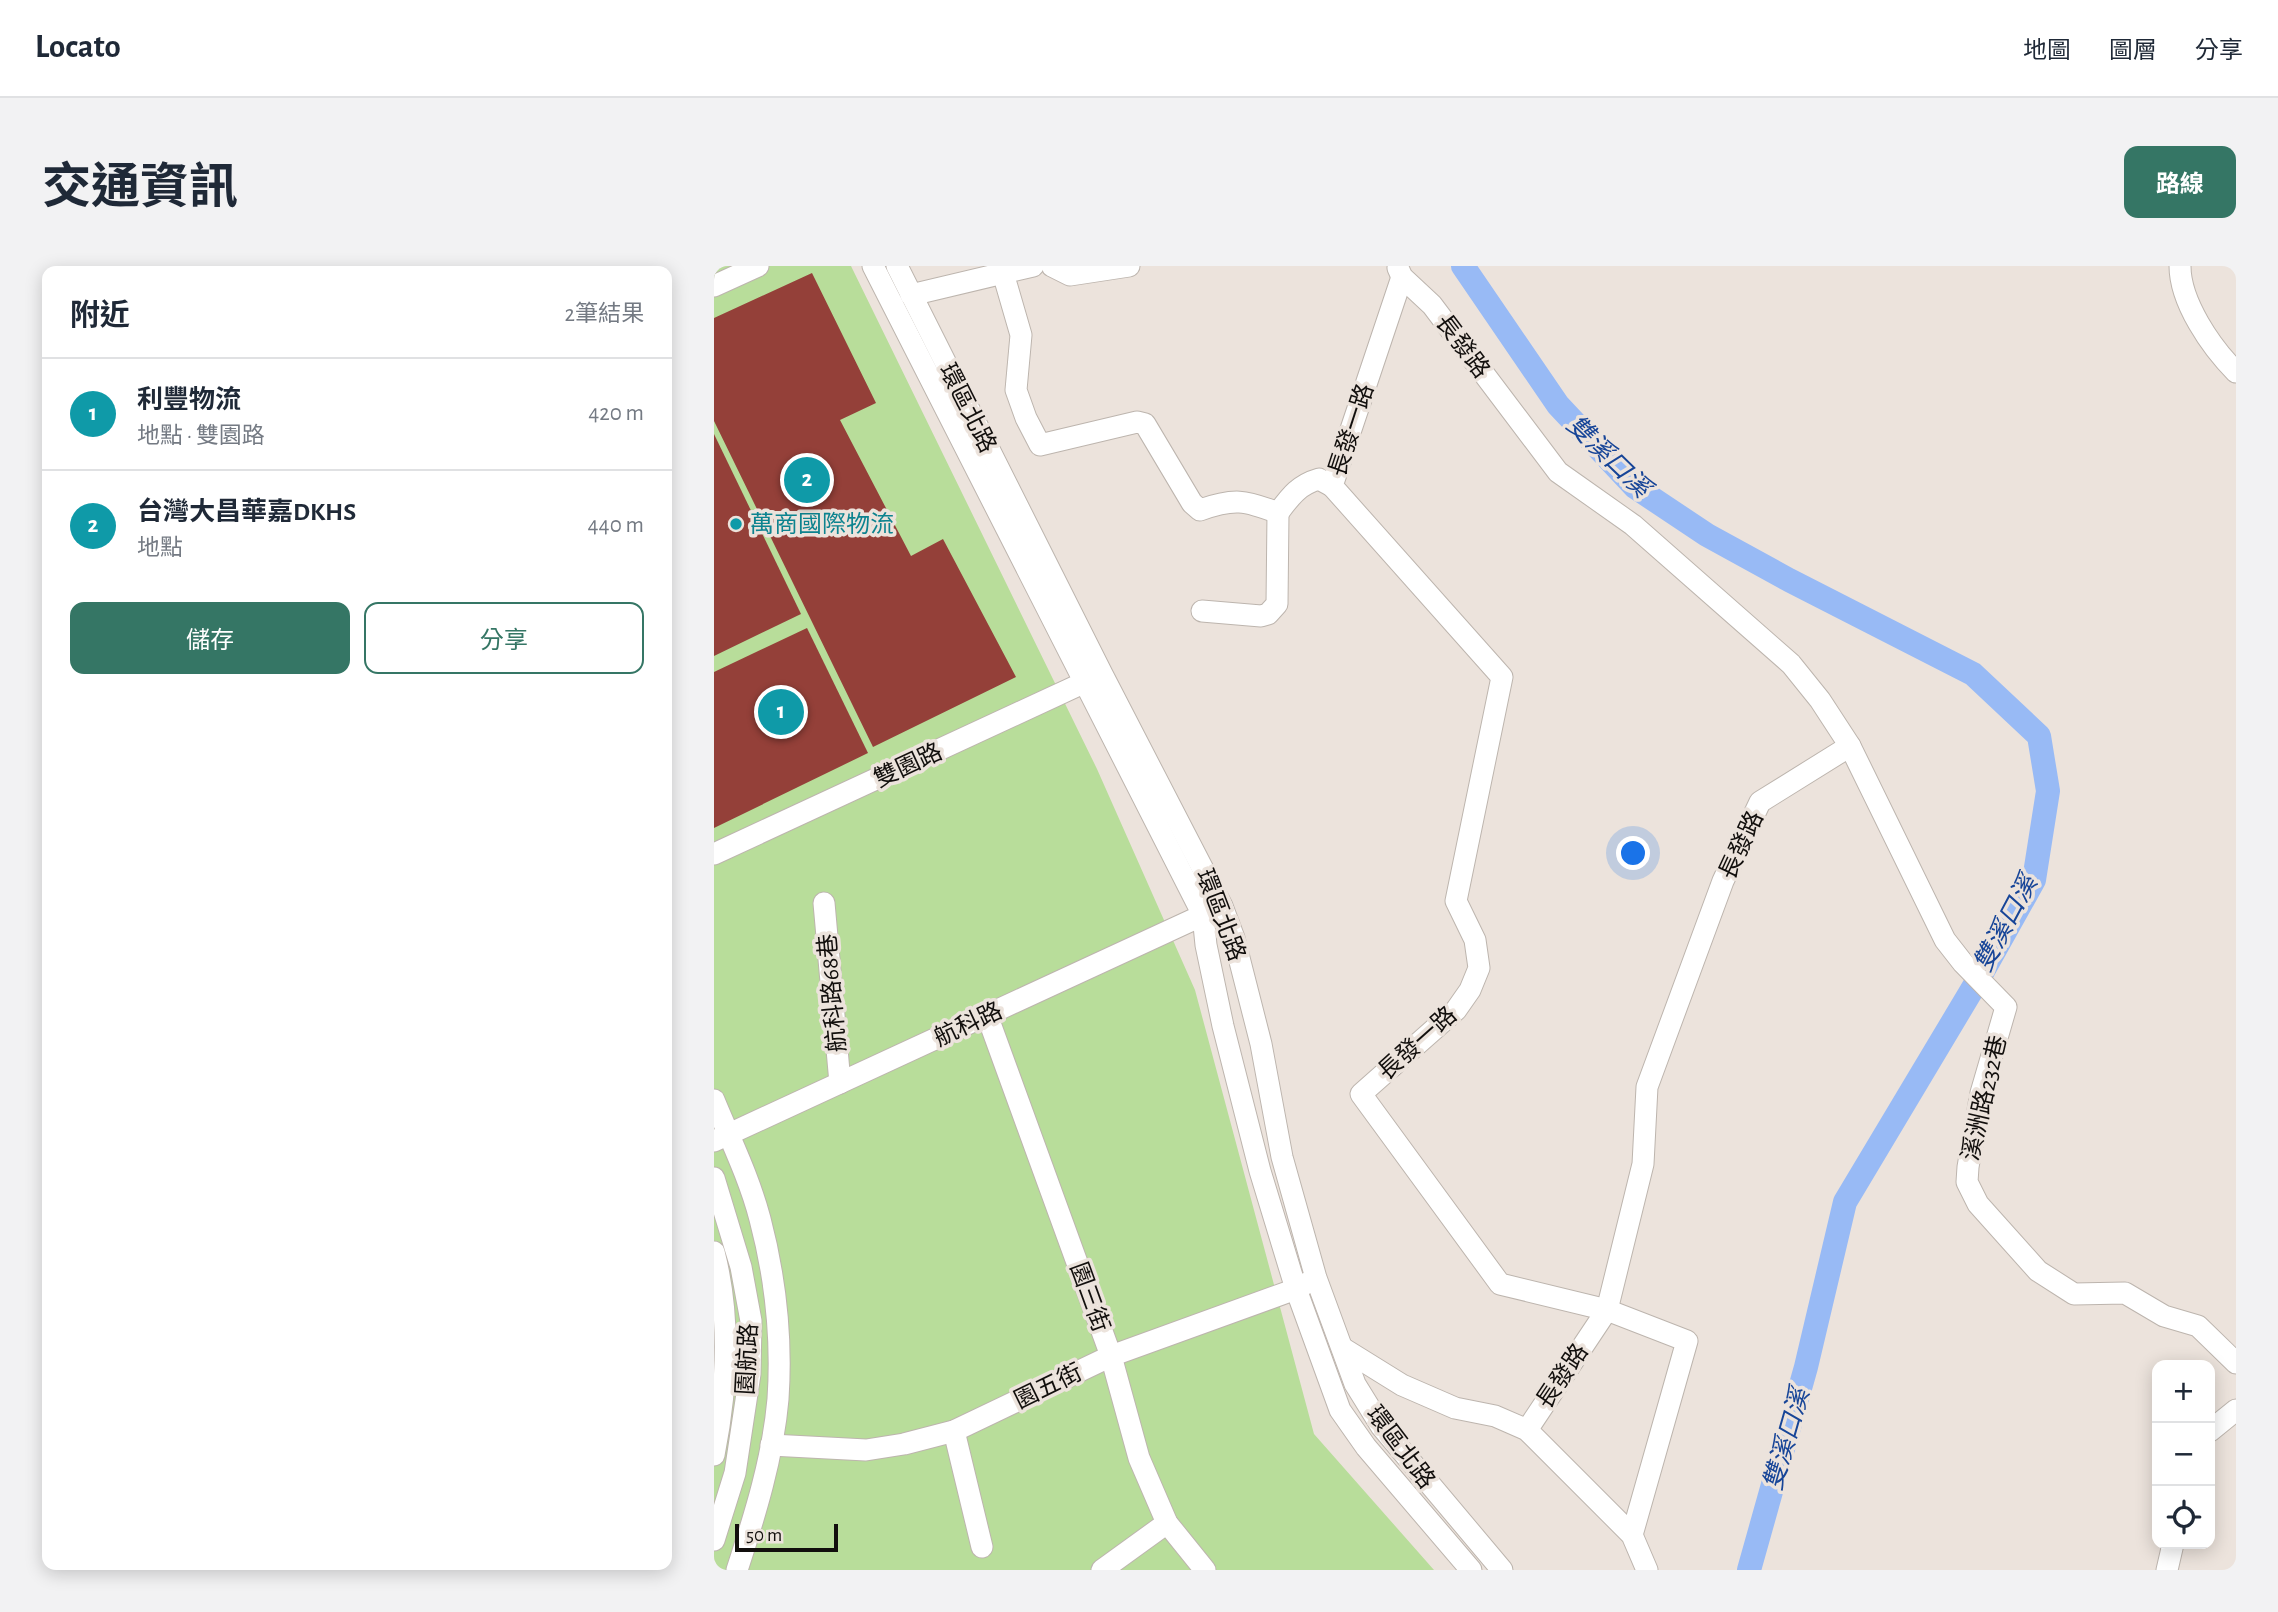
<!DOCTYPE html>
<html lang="zh-TW">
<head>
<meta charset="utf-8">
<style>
  body { margin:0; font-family:"Alegreya Sans","Noto Sans TC",sans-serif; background:#f2f2f3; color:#1f2937 }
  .controls { position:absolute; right:21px; bottom:21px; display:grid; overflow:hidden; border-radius:14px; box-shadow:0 4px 18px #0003 }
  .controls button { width:63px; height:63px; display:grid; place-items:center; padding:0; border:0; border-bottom:2px solid #e0e1e3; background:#fff; color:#1f2937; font:35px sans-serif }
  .scale { position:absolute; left:21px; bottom:18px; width:103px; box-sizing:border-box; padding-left:7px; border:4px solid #120f0d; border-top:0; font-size:19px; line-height:24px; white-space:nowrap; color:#120f0d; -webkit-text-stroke:5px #ece3dc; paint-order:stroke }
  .you { position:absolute; left:920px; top:588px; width:24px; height:24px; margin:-18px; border:5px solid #fff; border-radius:50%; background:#1a73e8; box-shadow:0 0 0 10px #1a73e833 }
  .badge { display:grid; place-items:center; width:46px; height:46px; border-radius:50%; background:#357665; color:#fff; font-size:23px; font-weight:700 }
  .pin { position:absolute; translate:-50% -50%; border:4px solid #fff; box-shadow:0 2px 7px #0006 }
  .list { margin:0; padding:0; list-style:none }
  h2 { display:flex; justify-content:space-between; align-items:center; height:91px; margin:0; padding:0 28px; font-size:30px }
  h2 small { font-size:23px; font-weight:400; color:#747a83 }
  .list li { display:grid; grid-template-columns:46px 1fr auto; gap:21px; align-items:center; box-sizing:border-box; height:112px; padding:0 28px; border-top:2px solid #e0e1e3 }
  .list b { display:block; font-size:26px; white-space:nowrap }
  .list p { margin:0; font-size:23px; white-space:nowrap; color:#747a83 }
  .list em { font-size:23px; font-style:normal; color:#747a83 }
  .actions { display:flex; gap:14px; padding:21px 28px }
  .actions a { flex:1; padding:16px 0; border:2px solid #357665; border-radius:14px; text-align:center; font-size:24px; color:#357665 }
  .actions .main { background:#357665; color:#fff }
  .icon { flex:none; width:38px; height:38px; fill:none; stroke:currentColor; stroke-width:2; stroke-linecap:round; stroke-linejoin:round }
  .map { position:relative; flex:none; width:1522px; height:1304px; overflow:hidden; border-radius:14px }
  header { display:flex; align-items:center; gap:42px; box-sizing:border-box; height:98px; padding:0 35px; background:#fff; border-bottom:2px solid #e0e1e3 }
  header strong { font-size:33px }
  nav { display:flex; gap:38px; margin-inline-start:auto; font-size:24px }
  .intro { display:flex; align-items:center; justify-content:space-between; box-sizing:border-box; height:168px; padding:0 42px }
  h1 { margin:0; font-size:49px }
  .button { padding:18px 32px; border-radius:14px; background:#357665; color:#fff; font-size:24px; font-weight:700 }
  main { display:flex; gap:42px; padding:0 42px }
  aside { flex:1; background:#fff; border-radius:14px; box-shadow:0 4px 18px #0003 }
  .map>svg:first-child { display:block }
</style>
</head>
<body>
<header>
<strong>Locato</strong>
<nav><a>地圖</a><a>圖層</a><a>分享</a></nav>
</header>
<div class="intro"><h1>交通資訊</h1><a class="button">路線</a></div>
<main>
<aside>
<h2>附近<small>2筆結果</small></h2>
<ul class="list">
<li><span class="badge" style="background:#0f9aa8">1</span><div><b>利豐物流</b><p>地點 · 雙園路</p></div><em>420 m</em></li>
<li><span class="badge" style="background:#0f9aa8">2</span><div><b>台灣大昌華嘉DKHS</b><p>地點</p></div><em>440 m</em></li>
</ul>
<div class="actions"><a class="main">儲存</a><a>分享</a></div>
</aside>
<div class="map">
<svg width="1522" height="1304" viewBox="0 0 1522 1304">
  <rect width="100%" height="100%" fill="#ece3dc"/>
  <polygon fill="#b8dd9a" points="0,0 137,0 383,503 481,724 600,1168 720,1304 0,1304"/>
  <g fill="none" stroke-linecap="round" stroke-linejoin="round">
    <polyline stroke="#98baf5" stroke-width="24" points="749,0 844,139 921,221 993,269 1075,314 1259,408 1325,470 1334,525 1320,614 1268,707 1131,936 1092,1101 1035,1304"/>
  </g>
  <g fill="#944039">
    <polygon points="98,7 162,137 126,154 197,290 229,273 302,411 159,481 0,155 0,52"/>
    <polygon points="0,168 87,348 0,390"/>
    <polygon points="93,362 154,487 0,562 0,406"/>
  </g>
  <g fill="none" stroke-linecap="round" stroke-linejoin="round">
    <g stroke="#bdb5ae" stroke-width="23">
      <g id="minor">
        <polyline points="159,0 489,649 492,679 509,760 546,905 582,1023 626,1144 652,1181 757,1304"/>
        <polyline points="183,0 388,408 508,640 520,672 547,778 568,891 602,1012 641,1118 667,1160 788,1304"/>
        <polyline points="338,0 356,9 415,0"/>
        <path d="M1466,0C1466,36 1497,81 1522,106"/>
        <polyline points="684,2 688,11 718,39 844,206 919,259 1077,398 1106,434 1136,480 1231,674 1249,697 1292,741 1267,827 1254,901 1253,916 1264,938 1324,1005 1360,1028 1411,1027 1450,1050 1484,1060 1522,1097"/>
        <path d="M289,7L307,69L302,124L312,152L326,179L423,156L431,158L478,237L486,244C520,232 531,234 564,247C576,231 584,219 605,213L618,220"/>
        <polyline points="688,11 618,220 788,411 742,635 761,674 765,702 756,724 742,744 647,828 786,1018 893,1044 973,1075 918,1269"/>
        <polyline points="0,20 44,0"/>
        <polyline points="197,29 319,0"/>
        <polyline points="488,345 547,350 554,348 563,338 564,247"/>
        <polyline points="0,588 382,411"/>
        <polyline points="110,637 126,817"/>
        <polyline points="273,749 397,1090 425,1192 453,1257 491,1304"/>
        <path d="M0,834C16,873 35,911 46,953C61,1010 68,1074 64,1133C59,1191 41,1249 23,1304"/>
        <polyline points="0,875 500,644"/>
        <polyline points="0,912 27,1001 37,1055 36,1108 21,1207 0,1274"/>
        <path d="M0,986C17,1052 13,1123 0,1189"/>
        <polyline points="630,1083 688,1119 741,1142 781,1150 813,1164 918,1269 933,1304"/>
        <polyline points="813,1164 893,1044 929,898 933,821 1009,615 1046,536 1136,480"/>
        <polyline points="240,1165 268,1281"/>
        <polyline points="1496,1165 1522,1144"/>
        <polyline points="57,1179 152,1184 190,1178 240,1165 397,1090 582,1023 593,1017"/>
        <polyline points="388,1304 453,1257"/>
        <polyline points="1453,1304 1459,1278"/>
      </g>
    </g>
    <use href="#minor" stroke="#fff" stroke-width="21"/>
  </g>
  <circle fill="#0f9aa8" stroke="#ece3dc" stroke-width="2.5" cx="22" cy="258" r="7"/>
  <g text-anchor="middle" stroke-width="7" stroke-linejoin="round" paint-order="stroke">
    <g font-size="24" fill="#120f0d" stroke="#ece3dc">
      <text transform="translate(749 80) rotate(53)" y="8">長發路</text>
      <text transform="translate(254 142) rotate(63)" y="8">環區北路</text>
      <text transform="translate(637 164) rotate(-72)" y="8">長發一路</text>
      <text transform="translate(194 499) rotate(-25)" y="8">雙園路</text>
      <text transform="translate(1027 579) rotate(-65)" y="8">長發路</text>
      <text transform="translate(507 649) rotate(69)" y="8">環區北路</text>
      <text transform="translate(118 727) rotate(-95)" y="8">航科路68巷</text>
      <text transform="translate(254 758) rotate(-25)" y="8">航科路</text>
      <text transform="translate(703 777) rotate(-42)" y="8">長發一路</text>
      <text transform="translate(1270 832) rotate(-77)" y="8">溪洲路232巷</text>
      <text transform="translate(376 1031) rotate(70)" y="8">園三街</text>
      <text transform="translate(33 1093) rotate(-87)" y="8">園航路</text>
      <text transform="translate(848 1110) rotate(-56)" y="8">長發路</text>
      <text transform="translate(334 1120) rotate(-26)" y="8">園五街</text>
      <text transform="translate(687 1181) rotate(53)" y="8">環區北路</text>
    </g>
    <g font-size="24" fill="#0d838f" stroke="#ece3dc" text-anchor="start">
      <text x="36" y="266">萬商國際物流</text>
    </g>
    <g font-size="26" font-style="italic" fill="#174598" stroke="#ece3dc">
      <text transform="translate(895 190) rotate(44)" y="9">雙溪口溪</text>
      <text transform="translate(1291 657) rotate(-62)" y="9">雙溪口溪</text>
      <text transform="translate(1072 1173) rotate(-74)" y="9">雙溪口溪</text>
    </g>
  </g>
</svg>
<div class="controls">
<button>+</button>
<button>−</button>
<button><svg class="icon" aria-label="locate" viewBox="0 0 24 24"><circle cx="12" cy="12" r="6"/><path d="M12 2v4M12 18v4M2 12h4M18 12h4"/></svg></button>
</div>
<div class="scale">50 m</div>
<div class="you"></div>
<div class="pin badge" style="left:67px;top:446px;background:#0f9aa8">1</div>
<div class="pin badge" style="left:93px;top:214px;background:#0f9aa8">2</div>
</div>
</main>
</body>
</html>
